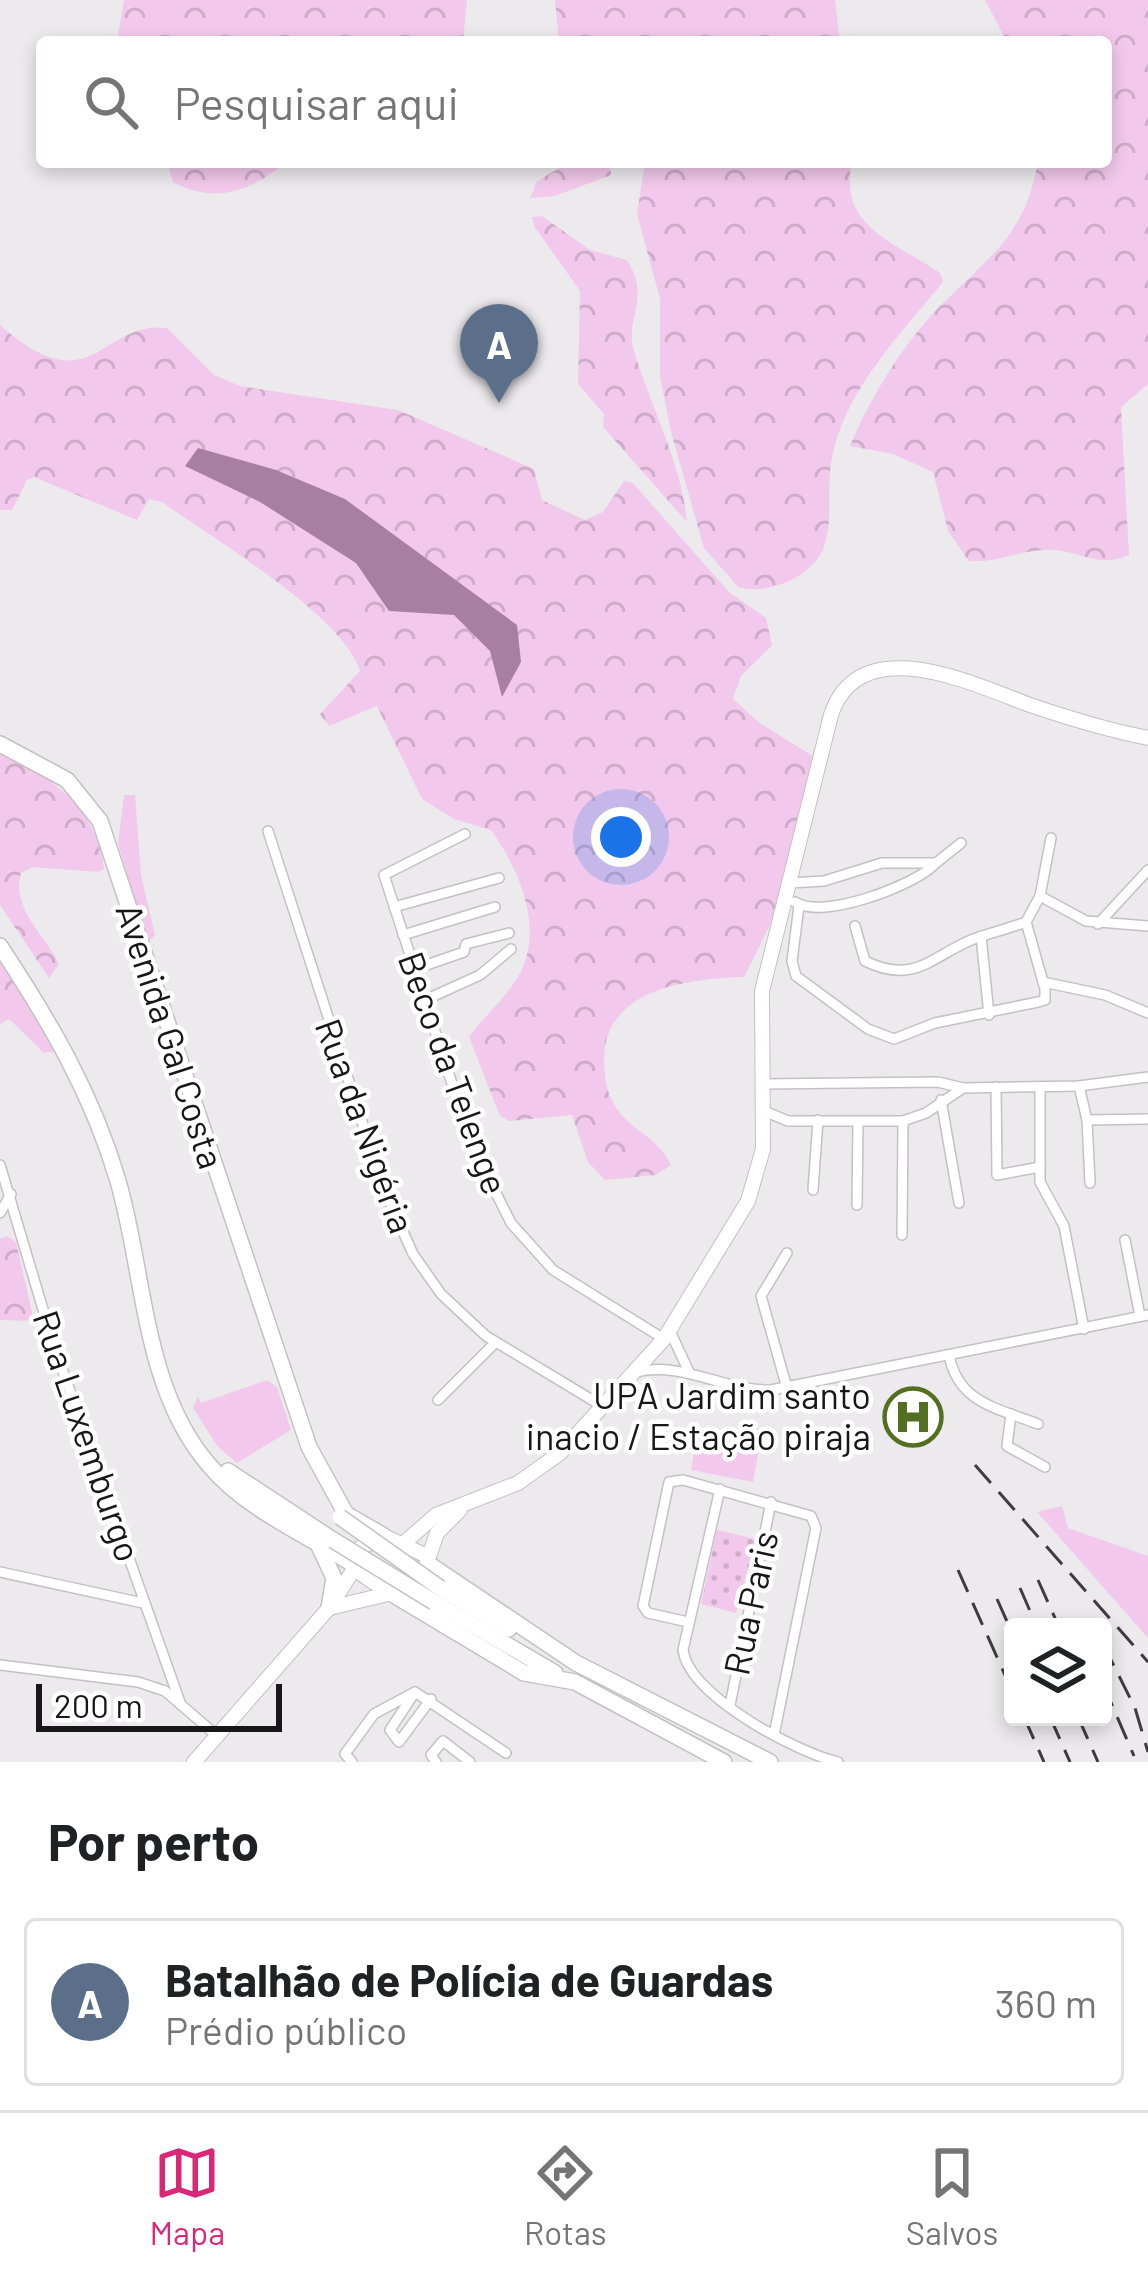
<!DOCTYPE html>
<html lang="pt">
<head>
<meta charset="utf-8">
<style>
  body { margin:0; font-family:Barlow,sans-serif; background:#f2f2f2; color:#202124 }
  .controls { position:absolute; right:36px; bottom:36px; display:grid; overflow:hidden; border-radius:12px; box-shadow:0 6px 18px #0003 }
  .controls button { width:108px; height:108px; display:grid; place-items:center; padding:0; border:0; border-bottom:3px solid #e0e0e0; background:#fff; color:#202124; font:60px sans-serif }
  .scale { position:absolute; left:36px; bottom:30px; width:246px; box-sizing:border-box; padding-left:12px; border:6px solid #181718; border-top:0; font-size:33px; line-height:42px; white-space:nowrap; color:#181718; -webkit-text-stroke:9px #fff; paint-order:stroke }
  .you { position:absolute; left:621px; top:837px; width:42px; height:42px; margin:-30px; border:9px solid #fff; border-radius:50%; background:#1a73e8; box-shadow:0 0 0 18px #1a73e833 }
  .badge { display:grid; place-items:center; width:78px; height:78px; border-radius:50%; background:#db2777; color:#fff; font-size:39px; font-weight:700 }
  .pin { position:absolute; translate:-50% -99px; filter:drop-shadow(0 3px 6px #0008) }
  .pin::after { content:''; position:absolute; top:63px; width:42px; height:36px; background:inherit; clip-path:polygon(0 0,100% 0,50% 100%) }
  .list { margin:0; padding:0; list-style:none }
  h2 { display:flex; justify-content:space-between; align-items:center; height:156px; margin:0; padding:0 48px; font-size:51px }
  h2 small { font-size:39px; font-weight:400; color:#757577 }
  .list li { display:grid; grid-template-columns:78px 1fr auto; gap:36px; align-items:center; box-sizing:border-box; height:168px; margin:0 24px 24px; padding:0 24px; border:3px solid #e0e0e0; border-radius:12px }
  .list b { display:block; font-size:45px; white-space:nowrap }
  .list p { margin:0; font-size:39px; white-space:nowrap; color:#757577 }
  .list em { font-size:39px; font-style:normal; color:#757577 }
  .icon { flex:none; width:66px; height:66px; fill:none; stroke:currentColor; stroke-width:2; stroke-linecap:round; stroke-linejoin:round }
  .map { position:relative; flex:none; width:1148px; height:1762px; overflow:hidden }
  .search { position:absolute; background:#fff; box-shadow:0 6px 18px #0003; left:36px; right:36px; top:36px; height:132px; display:flex; align-items:center; gap:30px; box-sizing:border-box; padding:0 42px; border-radius:12px; color:#757577; font-size:45px }
  .sheet { height:348px; background:#fff }
  nav { display:flex; justify-content:space-around; align-items:center; box-sizing:border-box; height:168px; border-top:3px solid #e0e0e0; background:#fff; font-size:33px; color:#757577 }
  nav a { display:grid; justify-items:center; gap:6px }
  nav .on { color:#db2777 }
  .map>svg:first-child { display:block }
</style>
</head>
<body>
<div class="map">
<svg width="1148" height="1762" viewBox="0 0 1148 1762">
  <defs>
    <pattern id="forest-crowns" width="20" height="18" patternUnits="userSpaceOnUse" patternTransform="scale(3)"><rect width="20" height="18" fill="#f2c9ec"/><path d="M2 6a3 3 0 1 1 6 0M12 15a3 3 0 1 1 6 0" fill="none" stroke="#cfacca"/></pattern>
    <pattern id="park-dots" width="8" height="8" patternUnits="userSpaceOnUse" patternTransform="scale(3)"><rect width="8" height="8" fill="#f2c9ec"/><path d="M2 2h.1M6 6h.1" fill="none" stroke="#cfacca" stroke-width="1.8" stroke-linecap="round"/></pattern>
  </defs>
  <rect width="100%" height="100%" fill="#edeaed"/>
  <g fill="#f2c9ec">
    <polygon points="124,795 135,795 141,875 155,935 148,942 118,844"/>
    <polygon points="267,1380 277,1387 291,1430 237,1463 218,1447 193,1408 198,1396 201,1403"/>
    <polygon points="697,1436 759,1449 753,1482 691,1470"/>
    <polygon points="1062,1506 1068,1528 1148,1556 1148,1638 1037,1512"/>
  </g>
  <g fill="url(#forest-crowns)">
    <polygon points="124,0 467,0 463,42 117,42"/>
    <polygon points="555,0 835,0 840,42 559,42"/>
    <path d="M985,0H1148V384L1121,407L1129,555C1098,568 1085,553 1055,550C1026,547 999,564 969,561L948,531L933,472L893,454L850,446C871,396 903,344 941,305C991,255 1024,237 1038,162H1106V42H1007Z"/>
    <path d="M167,162H287C250,191 216,205 173,182Z"/>
    <polygon points="570,162 610,162 611,175 555,196 530,198 537,181"/>
    <path d="M645,162H852C837,227 897,243 940,273L943,282C900,335 843,391 831,463C827,489 833,522 824,547C813,577 767,596 738,587L704,548L671,432L660,377V299L637,214Z"/>
    <path d="M542,216L590,250L627,260C652,299 624,316 634,351C651,408 681,461 687,522L603,427L604,414L578,384L580,291L534,226L532,217Z"/>
    <path d="M0,325C93,407 100,320 167,328L214,375L240,386L398,410L534,469L542,500L585,520L603,512L624,481L633,483L729,592L766,618L772,645L741,676L733,699L761,724L816,758L771,923L744,977C690,979 606,987 604,1058C604,1074 606,1091 614,1104C628,1130 658,1136 671,1165L656,1175L605,1180L588,1162L572,1115L509,1121L500,1116L469,1037C484,1016 504,1000 517,978C546,932 520,870 491,830L454,819L422,799L377,706L329,726L320,714L360,671C343,615 213,539 162,502L149,499L137,520L34,477L27,480L12,510H0Z"/>
    <path d="M0,754C51,775 98,809 104,869L98,872L33,867L21,873C11,909 44,933 59,964L49,978L0,905Z"/>
    <polygon points="0,958 61,1050 44,1053 9,1019 0,1024"/>
    <polygon points="7,1236 16,1242 34,1321 0,1320 0,1239"/>
  </g>
  <polygon fill="url(#park-dots)" points="717,1530 756,1539 736,1613 701,1604"/>
  <polygon fill="#a77fa2" points="198,448 276,470 345,499 517,625 521,662 502,697 490,651 454,615 389,611 356,563 260,502 185,466"/>
  <g fill="none" stroke-linecap="round" stroke-linejoin="round">
    <g stroke="#c4c0c3" stroke-width="12">
      <g id="minor">
        <polyline points="268,831 383,1187 413,1254 441,1294 486,1336 602,1406"/>
        <polyline points="465,834 384,875 472,1145 511,1223 553,1270 664,1339"/>
        <polyline points="790,883 824,881 882,863 936,863 961,843"/>
        <polyline points="1040,896 1086,921 1148,926"/>
        <path d="M795,902C822,920 910,887 933,866"/>
        <polyline points="799,906 792,961 796,976 868,1029 894,1039 935,1023 1038,1002 1045,1000 1045,989 1026,922 1040,896 1051,838"/>
        <polyline points="394,907 499,878"/>
        <polyline points="1098,924 1148,870"/>
        <path d="M855,926L865,961C914,985 931,957 971,940C989,933 1008,929 1026,922"/>
        <polyline points="403,935 495,907"/>
        <polyline points="981,936 989,1015"/>
        <polyline points="415,969 464,952 466,944 509,933"/>
        <polyline points="1043,982 1105,995 1148,1013"/>
        <polyline points="425,1000 480,975 511,949"/>
        <polyline points="761,1084 938,1082 963,1088"/>
        <polyline points="1079,1086 1087,1120 1090,1183"/>
        <polyline points="996,1087 997,1175 1040,1167"/>
        <polyline points="1040,1087 1040,1182 1064,1226 1084,1329"/>
        <polyline points="941,1100 959,1203"/>
        <polyline points="764,1111 788,1121 903,1121 926,1113 963,1088 1079,1086 1148,1077"/>
        <polyline points="1087,1120 1148,1119"/>
        <polyline points="0,1165 53,1343 181,1705"/>
        <polyline points="813,1190 818,1120"/>
        <polyline points="857,1205 858,1122"/>
        <polyline points="0,1213 11,1194"/>
        <polyline points="902,1235 903,1121"/>
        <polyline points="1125,1240 1140,1316"/>
        <polyline points="787,1253 761,1296 787,1388"/>
        <polyline points="670,1331 689,1372"/>
        <path d="M949,1355C958,1403 997,1408 1038,1424"/>
        <path d="M636,1372C683,1361 724,1391 771,1390L1148,1315"/>
        <polyline points="438,1400 495,1343"/>
        <polyline points="1011,1414 1007,1446 1045,1467"/>
        <path d="M720,1489L683,1650C689,1696 796,1752 838,1762"/>
        <polyline points="0,1572 143,1603"/>
        <polyline points="688,1622 648,1613 643,1606 669,1482 683,1480 811,1516 816,1528 774,1735"/>
        <polyline points="0,1665 138,1682 165,1691 215,1734"/>
        <polyline points="415,1692 390,1730 399,1742 431,1699"/>
        <polyline points="730,1705 771,1502"/>
        <polyline points="352,1762 345,1754 374,1714 415,1692 506,1753"/>
        <polyline points="436,1762 431,1755 443,1741 470,1762"/>
      </g>
    </g>
    <g stroke="#c4c0c3" stroke-width="16">
      <g id="secondary">
        <path d="M404,1543L436,1515L518,1483L559,1454L664,1339L748,1201L763,1149L762,991L831,715C860,629 973,684 1030,705C1068,718 1108,730 1148,738"/>
        <polyline points="424,1571 437,1533 460,1510"/>
        <polyline points="400,1593 391,1594 354,1569 358,1549 384,1536 427,1556"/>
        <polyline points="329,1608 388,1594"/>
        <polyline points="194,1762 329,1608 354,1569"/>
      </g>
    </g>
    <g stroke="#c4c0c3" stroke-width="18">
      <g id="primary">
        <polyline points="0,744 67,780 100,821 309,1447 346,1514 384,1536"/>
        <path d="M0,946C50,1022 92,1093 118,1181C145,1274 143,1389 209,1465C246,1509 303,1533 351,1563"/>
        <polyline points="228,1471 333,1540"/>
        <polyline points="319,1546 334,1578 329,1608"/>
        <polyline points="427,1563 576,1663 770,1762"/>
        <polyline points="440,1588 509,1629"/>
        <polyline points="394,1595 524,1673 575,1682 724,1762"/>
        <polyline points="434,1602 555,1673"/>
      </g>
    </g>
    <use href="#minor" stroke="#fff" stroke-width="9"/>
    <use href="#secondary" stroke="#fff" stroke-width="14"/>
    <use href="#primary" stroke="#fff" stroke-width="15"/>
    <g stroke="#3e3c3e" stroke-width="3" stroke-dasharray="24 12" stroke-linecap="butt">
      <polyline points="975,1465 1148,1662"/>
      <polyline points="958,1570 1013,1693"/>
      <polyline points="1038,1580 1059,1627"/>
      <polyline points="1020,1588 1037,1627"/>
      <polyline points="997,1599 1013,1635"/>
      <polyline points="1103,1644 1135,1708 1148,1752"/>
      <polyline points="1103,1684 1134,1756"/>
      <polyline points="1024,1717 1044,1762"/>
      <polyline points="1050,1717 1070,1762"/>
      <polyline points="1078,1717 1098,1762"/>
    </g>
    <g stroke="#c4c0c3" stroke-width="18" stroke-linecap="butt">
      <g id="primary-bridge">
        <polyline points="340,1517 440,1588"/>
        <polyline points="333,1540 434,1602"/>
      </g>
    </g>
    <use href="#primary-bridge" stroke="#fff" stroke-width="15"/>
  </g>
  <defs>
    <g id="hospital-ring" transform="scale(3)"><circle r="9.5" fill="#fff" stroke="#556f22" stroke-width="1.5"/><path d="M-5-5h3v3.5h4V-5h3V5h-3V1.5h-4V5h-3Z" fill="#556f22"/></g>
  </defs>
  <g fill-rule="evenodd">
    <use href="#hospital-ring" x="913" y="1417"/>
  </g>
  <g text-anchor="middle" stroke-width="9" stroke-linejoin="round" paint-order="stroke">
    <g font-size="36" fill="#181718" stroke="#fff">
      <text transform="translate(170 1036) rotate(72)" y="13">Avenida Gal Costa</text>
      <text transform="translate(453 1073) rotate(70)" y="13">Beco da Telenge</text>
      <text transform="translate(365 1126) rotate(70)" y="13">Rua da Nigéria</text>
      <text transform="translate(87 1436) rotate(71)" y="13">Rua Luxemburgo</text>
      <text transform="translate(751 1603) rotate(-78)" y="13">Rua Paris</text>
    </g>
    <g font-size="36" fill="#181718" stroke="#fff" text-anchor="end">
      <text x="871" y="1409">UPA Jardim santo<tspan x="871" dy="41">inacio / Estação piraja</tspan></text>
    </g>
  </g>
</svg>
<div class="controls">
<button><svg class="icon" aria-label="layers" viewBox="0 0 24 24"><path d="M12 4l9 5-9 5-9-5zM3 14l9 5 9-5"/></svg></button>
</div>
<div class="scale">200 m</div>
<div class="you"></div>
<div class="pin badge" style="left:499px;top:403px;background:#5c6f8a">A</div>
<div class="search"><svg class="icon" aria-label="search" viewBox="0 0 24 24"><circle cx="10" cy="10" r="6"/><path d="M15 15l6 6"/></svg>Pesquisar aqui</div>
</div>
<section class="sheet">
<h2>Por perto<small></small></h2>
<ul class="list">
<li><span class="badge" style="background:#5c6f8a">A</span><div><b>Batalhão de Polícia de Guardas</b><p>Prédio público</p></div><em>360 m</em></li>
</ul>
</section>
<nav>
<a class="on"><svg class="icon" aria-label="map" viewBox="0 0 24 24"><path d="M3 6l6-2 6 2 6-2v14l-6 2-6-2-6 2zM9 4v14M15 6v14"/></svg>Mapa</a>
<a><svg class="icon" aria-label="directions" viewBox="0 0 24 24"><path d="M12 3l9 9-9 9-9-9zM9 14v-3h6M13 9l2 2-2 2"/></svg>Rotas</a>
<a><svg class="icon" aria-label="saved" viewBox="0 0 24 24"><path d="M7 4h10v16l-5-4-5 4z"/></svg>Salvos</a>
</nav>
</body>
</html>
